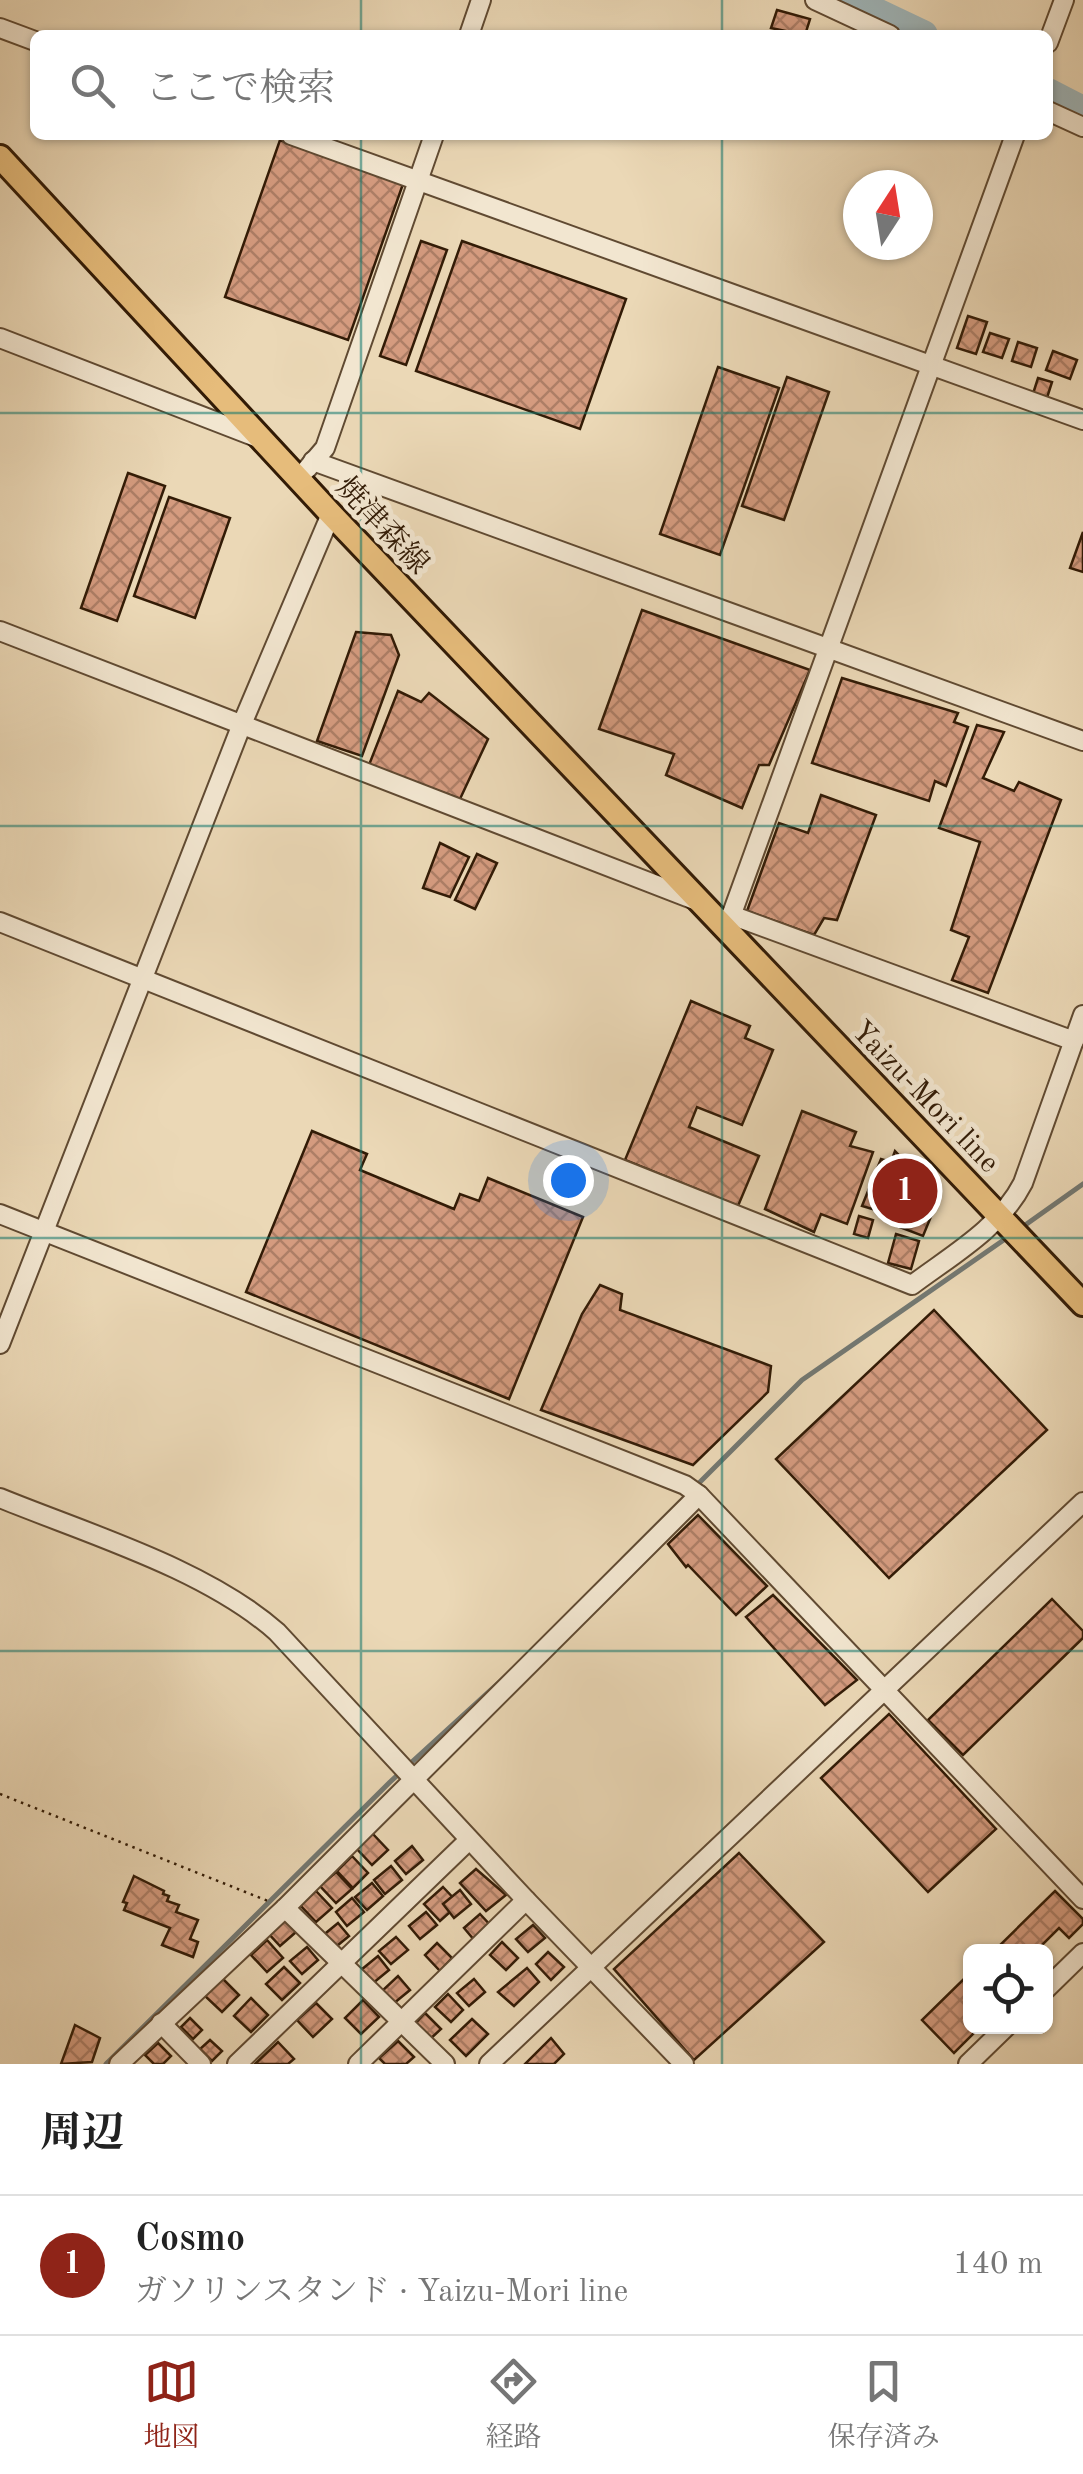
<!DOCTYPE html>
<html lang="ja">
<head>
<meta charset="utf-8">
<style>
  body { margin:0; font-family:"Old Standard TT","Noto Serif JP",serif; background:#f2f2f2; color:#222 }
  .controls { position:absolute; right:30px; bottom:30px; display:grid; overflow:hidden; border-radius:15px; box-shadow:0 2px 8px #0004 }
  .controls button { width:90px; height:90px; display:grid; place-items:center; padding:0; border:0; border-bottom:2px solid #e0e0e0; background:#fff; color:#222; font:50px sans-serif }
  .compass { position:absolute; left:843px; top:170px; width:90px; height:90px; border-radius:50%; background:#fff; box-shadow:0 2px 8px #0004; rotate:12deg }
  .you { position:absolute; left:568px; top:1180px; width:35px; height:35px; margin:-25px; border:8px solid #fff; border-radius:50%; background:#1a73e8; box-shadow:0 0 0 15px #1a73e833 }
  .badge { display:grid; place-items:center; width:65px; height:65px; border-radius:50%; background:#8f2418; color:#fff; font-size:32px; font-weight:700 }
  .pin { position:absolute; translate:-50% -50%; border:5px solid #fff; box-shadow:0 2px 10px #0006 }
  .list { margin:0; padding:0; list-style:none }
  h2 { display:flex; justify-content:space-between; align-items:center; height:130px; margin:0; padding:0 40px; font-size:42px }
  h2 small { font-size:32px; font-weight:400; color:#767676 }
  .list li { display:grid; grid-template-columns:65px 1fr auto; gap:30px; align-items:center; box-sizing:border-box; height:140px; padding:0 40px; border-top:2px solid #e0e0e0 }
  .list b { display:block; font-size:38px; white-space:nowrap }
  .list p { margin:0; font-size:32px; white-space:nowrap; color:#767676 }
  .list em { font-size:32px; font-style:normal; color:#767676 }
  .icon { flex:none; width:55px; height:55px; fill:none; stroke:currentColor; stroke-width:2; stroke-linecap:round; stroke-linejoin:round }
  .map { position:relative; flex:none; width:1083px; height:2064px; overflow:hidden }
  .search { position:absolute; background:#fff; box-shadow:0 2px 8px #0004; left:30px; right:30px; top:30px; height:110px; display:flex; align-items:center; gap:25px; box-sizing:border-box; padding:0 35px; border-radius:15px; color:#767676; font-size:38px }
  .sheet { height:270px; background:#fff }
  nav { display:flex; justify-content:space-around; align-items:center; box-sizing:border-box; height:140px; border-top:2px solid #e0e0e0; background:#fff; font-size:28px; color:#767676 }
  nav a { display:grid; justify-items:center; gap:5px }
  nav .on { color:#8f2418 }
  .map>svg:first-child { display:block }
</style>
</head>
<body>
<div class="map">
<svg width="1083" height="2064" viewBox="0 0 1083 2064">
  <defs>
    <pattern id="building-cross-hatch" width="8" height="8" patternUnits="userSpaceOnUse" patternTransform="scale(2.5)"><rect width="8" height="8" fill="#d49b7f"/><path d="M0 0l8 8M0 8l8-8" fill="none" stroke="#ad7e66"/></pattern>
  </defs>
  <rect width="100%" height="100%" fill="#ebd8b6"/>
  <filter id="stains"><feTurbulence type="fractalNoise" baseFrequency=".002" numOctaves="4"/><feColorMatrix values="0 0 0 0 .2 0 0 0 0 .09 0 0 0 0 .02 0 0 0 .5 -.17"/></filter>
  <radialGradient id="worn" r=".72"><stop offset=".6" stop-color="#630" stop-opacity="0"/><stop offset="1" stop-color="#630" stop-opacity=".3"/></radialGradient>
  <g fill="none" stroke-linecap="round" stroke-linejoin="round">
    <g stroke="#737872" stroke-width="5">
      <polyline points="1021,1228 1083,1184"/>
      <polyline points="623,1559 802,1380 1008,1237"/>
      <polyline points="106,2064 390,1782 506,1676"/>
    </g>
    <g stroke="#9fb6ba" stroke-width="30">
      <polyline points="849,0 923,35"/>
      <polyline points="1048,93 1083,111"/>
    </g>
  </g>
  <g fill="url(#building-cross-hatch)" stroke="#321b06" stroke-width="2.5">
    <polygon points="777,10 810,19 805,35 771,28"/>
    <polygon points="280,140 403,184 348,340 225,297"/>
    <polygon points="421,241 447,250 406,365 380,356"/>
    <polygon points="462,241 626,299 580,429 416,371"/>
    <polygon points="968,316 987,322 976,354 957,348"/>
    <polygon points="990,333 1009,339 1002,358 983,352"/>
    <polygon points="1018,342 1037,348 1031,367 1012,361"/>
    <polygon points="1053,351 1077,360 1070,379 1046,370"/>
    <polygon points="718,367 779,388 720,555 660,534"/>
    <polygon points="787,377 829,392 784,520 742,506"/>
    <polygon points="1038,378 1052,382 1046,401 1032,397"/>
    <polygon points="128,473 165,486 117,621 81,608"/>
    <polygon points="169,497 230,518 195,618 134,596"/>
    <polygon points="1083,532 1083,572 1070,568"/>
    <polygon points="642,610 810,670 769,765 759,765 742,808 666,775 674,754 599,729"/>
    <polygon points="356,632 391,635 399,655 362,756 317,741"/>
    <polygon points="842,678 958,713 954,722 968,727 946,786 935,781 929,801 812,763"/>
    <polygon points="398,691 421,702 429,693 488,739 460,799 369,765"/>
    <polygon points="977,725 1004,732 983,778 1014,791 1019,782 1061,800 988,993 952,980 969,937 951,930 980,842 939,828"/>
    <polygon points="821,795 876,815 837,920 824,918 814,935 747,911 779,823 808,833"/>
    <polygon points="440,843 469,857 450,897 423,888"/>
    <polygon points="477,854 497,863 475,909 455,900"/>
    <polygon points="691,1001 750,1026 745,1038 773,1050 742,1125 697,1107 689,1127 759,1156 738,1206 625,1160"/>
    <polygon points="802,1111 856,1132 850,1146 873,1152 847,1224 821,1214 814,1232 765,1209"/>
    <polygon points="312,1131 367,1154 360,1170 454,1209 460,1194 479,1201 488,1178 583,1217 509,1399 246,1292"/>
    <polygon points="895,1151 939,1197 923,1236 897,1226 903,1211 883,1200 879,1211 862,1206 881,1159 891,1162"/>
    <polygon points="859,1216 873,1220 868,1238 854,1234"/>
    <polygon points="896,1234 919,1241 911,1269 888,1263"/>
    <polygon points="600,1285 622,1294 620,1310 771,1366 768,1392 693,1465 541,1410 582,1314"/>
    <polygon points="934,1310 1047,1430 889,1578 776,1459"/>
    <polygon points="698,1515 767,1586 736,1615 688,1565 686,1567 668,1544"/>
    <polygon points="773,1595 857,1680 825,1705 746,1617"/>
    <polygon points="1052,1599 1083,1631 1083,1638 963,1755 928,1720"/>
    <polygon points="889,1714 996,1829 928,1892 821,1778"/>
    <polygon points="372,1833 388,1850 372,1865 356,1848"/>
    <polygon points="412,1846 423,1860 406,1874 395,1861"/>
    <polygon points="739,1853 824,1942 694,2060 614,1969"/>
    <polygon points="352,1856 368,1873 353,1888 337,1871"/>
    <polygon points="391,1866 402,1880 385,1894 374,1880"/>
    <polygon points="476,1869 506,1895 486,1911 460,1883"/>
    <polygon points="336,1872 352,1889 336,1903 320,1886"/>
    <polygon points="134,1876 164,1891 163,1894 169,1896 167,1901 179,1905 176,1912 198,1920 190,1939 198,1942 193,1957 162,1945 170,1928 124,1910 127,1903 123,1902"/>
    <polygon points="372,1883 383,1896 367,1910 355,1897"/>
    <polygon points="443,1887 459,1904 440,1921 424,1904"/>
    <polygon points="460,1890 471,1904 454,1918 443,1904"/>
    <polygon points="316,1891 332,1908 316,1922 300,1905"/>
    <polygon points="1055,1891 1083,1919 1083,1924 1069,1938 1059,1928 1035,1952 993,1952"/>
    <polygon points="352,1898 364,1912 347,1926 336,1912"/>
    <polygon points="426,1912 437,1925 420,1939 409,1926"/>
    <polygon points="480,1914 492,1927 475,1941 464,1928"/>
    <polygon points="285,1918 296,1932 280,1946 268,1933"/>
    <polygon points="338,1923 349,1936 332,1950 321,1937"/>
    <polygon points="533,1925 545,1938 528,1952 516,1939"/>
    <polygon points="396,1937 408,1950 391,1964 379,1951"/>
    <polygon points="267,1940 283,1958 267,1972 251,1955"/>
    <polygon points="502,1942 518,1958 506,1970 490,1955"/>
    <polygon points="437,1943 452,1958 440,1971 425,1955"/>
    <polygon points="307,1947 318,1960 302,1974 290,1961"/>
    <polygon points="548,1952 564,1967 551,1980 536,1964"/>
    <polygon points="378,1956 389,1970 372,1984 361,1970"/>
    <polygon points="284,1967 300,1983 282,2000 266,1984"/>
    <polygon points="527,1968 539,1982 514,2006 498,1992"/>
    <polygon points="970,1973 970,2026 981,2026 954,2053 922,2020"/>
    <polygon points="398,1976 410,1990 393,2004 382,1991"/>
    <polygon points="222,1978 239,1995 222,2012 205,1996"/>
    <polygon points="474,1979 485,1992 469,2006 457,1993"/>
    <polygon points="448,1994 463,2010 451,2022 435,2007"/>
    <polygon points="251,1998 268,2015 251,2032 234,2016"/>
    <polygon points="363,2000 379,2017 361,2034 345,2018"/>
    <polygon points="316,2003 332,2019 313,2037 297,2020"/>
    <polygon points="425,2013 441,2029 428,2041 413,2026"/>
    <polygon points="190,2018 202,2030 193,2039 181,2027"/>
    <polygon points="472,2019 488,2034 466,2056 450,2040"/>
    <polygon points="75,2025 100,2038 92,2062 61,2064"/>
    <polygon points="551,2038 564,2054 554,2064 525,2064"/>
    <polygon points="210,2040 222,2051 212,2061 200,2049"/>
    <polygon points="398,2041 414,2057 406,2064 385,2064 379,2058"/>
    <polygon points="278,2042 294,2059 288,2064 255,2064"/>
    <polygon points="158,2043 171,2056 163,2064 154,2064 145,2055"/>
  </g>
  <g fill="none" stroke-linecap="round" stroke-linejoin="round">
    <g stroke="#604a32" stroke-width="22">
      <g id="minor">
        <polyline points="815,0 890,35"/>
        <polyline points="0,28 35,41"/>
        <polyline points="469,35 481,0"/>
        <polyline points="1048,43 1064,0"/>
        <polyline points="1048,111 1083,127"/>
        <polyline points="291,135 1083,420"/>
        <polyline points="0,338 261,439"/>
        <polyline points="313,461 1083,741"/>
        <polyline points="307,469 325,448 434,135"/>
        <polyline points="0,631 695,900"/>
        <polyline points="731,915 1074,1041"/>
        <path d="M0,922L912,1285C952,1255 1000,1228 1023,1183L1083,1015"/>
        <polyline points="726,930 1015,135"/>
        <polyline points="0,1214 685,1485 699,1495 1083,1899"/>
        <polyline points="0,1344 242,724 331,514"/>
        <path d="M0,1498C88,1534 206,1569 277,1632L526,1900L684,2064"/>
        <polyline points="285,1908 445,2064"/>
        <polyline points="1046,1989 1083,1953"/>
        <polyline points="161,2023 201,2064"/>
        <polyline points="119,2064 285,1908 699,1495"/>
        <polyline points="237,2064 469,1840"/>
        <polyline points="358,2064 526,1900"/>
        <polyline points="489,2064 1083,1502"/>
        <polyline points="968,2064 1007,2026"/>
      </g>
    </g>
    <g stroke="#321b06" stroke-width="28">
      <polyline id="major" points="0,157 331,514 1083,1304"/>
    </g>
    <polyline stroke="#321b06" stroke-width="2.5" stroke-dasharray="2.5 5" stroke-linecap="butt" points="0,1794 268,1901"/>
    <use href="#minor" stroke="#f2e6d0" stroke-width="18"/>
    <use href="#major" stroke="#e6bc7b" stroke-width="22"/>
  </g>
  <path fill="none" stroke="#0f766e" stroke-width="2.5" stroke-opacity="0.55" d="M361,0V35M722,0V35M361,135V2064M722,135V2064M0,413H1083M0,826H1083M0,1238H1083M0,1651H1083"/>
  <g text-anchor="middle" stroke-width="10" stroke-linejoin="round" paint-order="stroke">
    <g font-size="30" fill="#321b06" stroke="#f2e6d0">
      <text transform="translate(383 525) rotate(47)" y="10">焼津森線</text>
      <text transform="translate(926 1096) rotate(46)" y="10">Yaizu-Mori line</text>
    </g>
  </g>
  <rect width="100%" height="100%" filter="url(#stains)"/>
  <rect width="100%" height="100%" fill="url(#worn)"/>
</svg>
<div class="controls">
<button><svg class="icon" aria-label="locate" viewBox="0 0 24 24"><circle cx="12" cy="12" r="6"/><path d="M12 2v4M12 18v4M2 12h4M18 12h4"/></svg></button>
</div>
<svg class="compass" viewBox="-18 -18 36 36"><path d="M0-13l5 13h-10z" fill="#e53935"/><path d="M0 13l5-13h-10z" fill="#767676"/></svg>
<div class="you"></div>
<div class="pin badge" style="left:905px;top:1191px">1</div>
<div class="search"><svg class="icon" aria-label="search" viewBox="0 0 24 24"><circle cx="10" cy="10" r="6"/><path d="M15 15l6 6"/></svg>ここで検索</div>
</div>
<section class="sheet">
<h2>周辺<small></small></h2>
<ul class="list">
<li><span class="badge">1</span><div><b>Cosmo</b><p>ガソリンスタンド · Yaizu-Mori line</p></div><em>140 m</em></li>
</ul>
</section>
<nav>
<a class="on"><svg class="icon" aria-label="map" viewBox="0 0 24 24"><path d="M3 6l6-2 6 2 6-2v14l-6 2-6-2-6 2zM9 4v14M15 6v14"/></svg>地図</a>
<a><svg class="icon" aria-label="directions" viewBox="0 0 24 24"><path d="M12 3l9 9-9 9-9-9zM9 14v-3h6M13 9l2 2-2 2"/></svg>経路</a>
<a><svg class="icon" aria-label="saved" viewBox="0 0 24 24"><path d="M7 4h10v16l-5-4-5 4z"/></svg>保存済み</a>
</nav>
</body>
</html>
